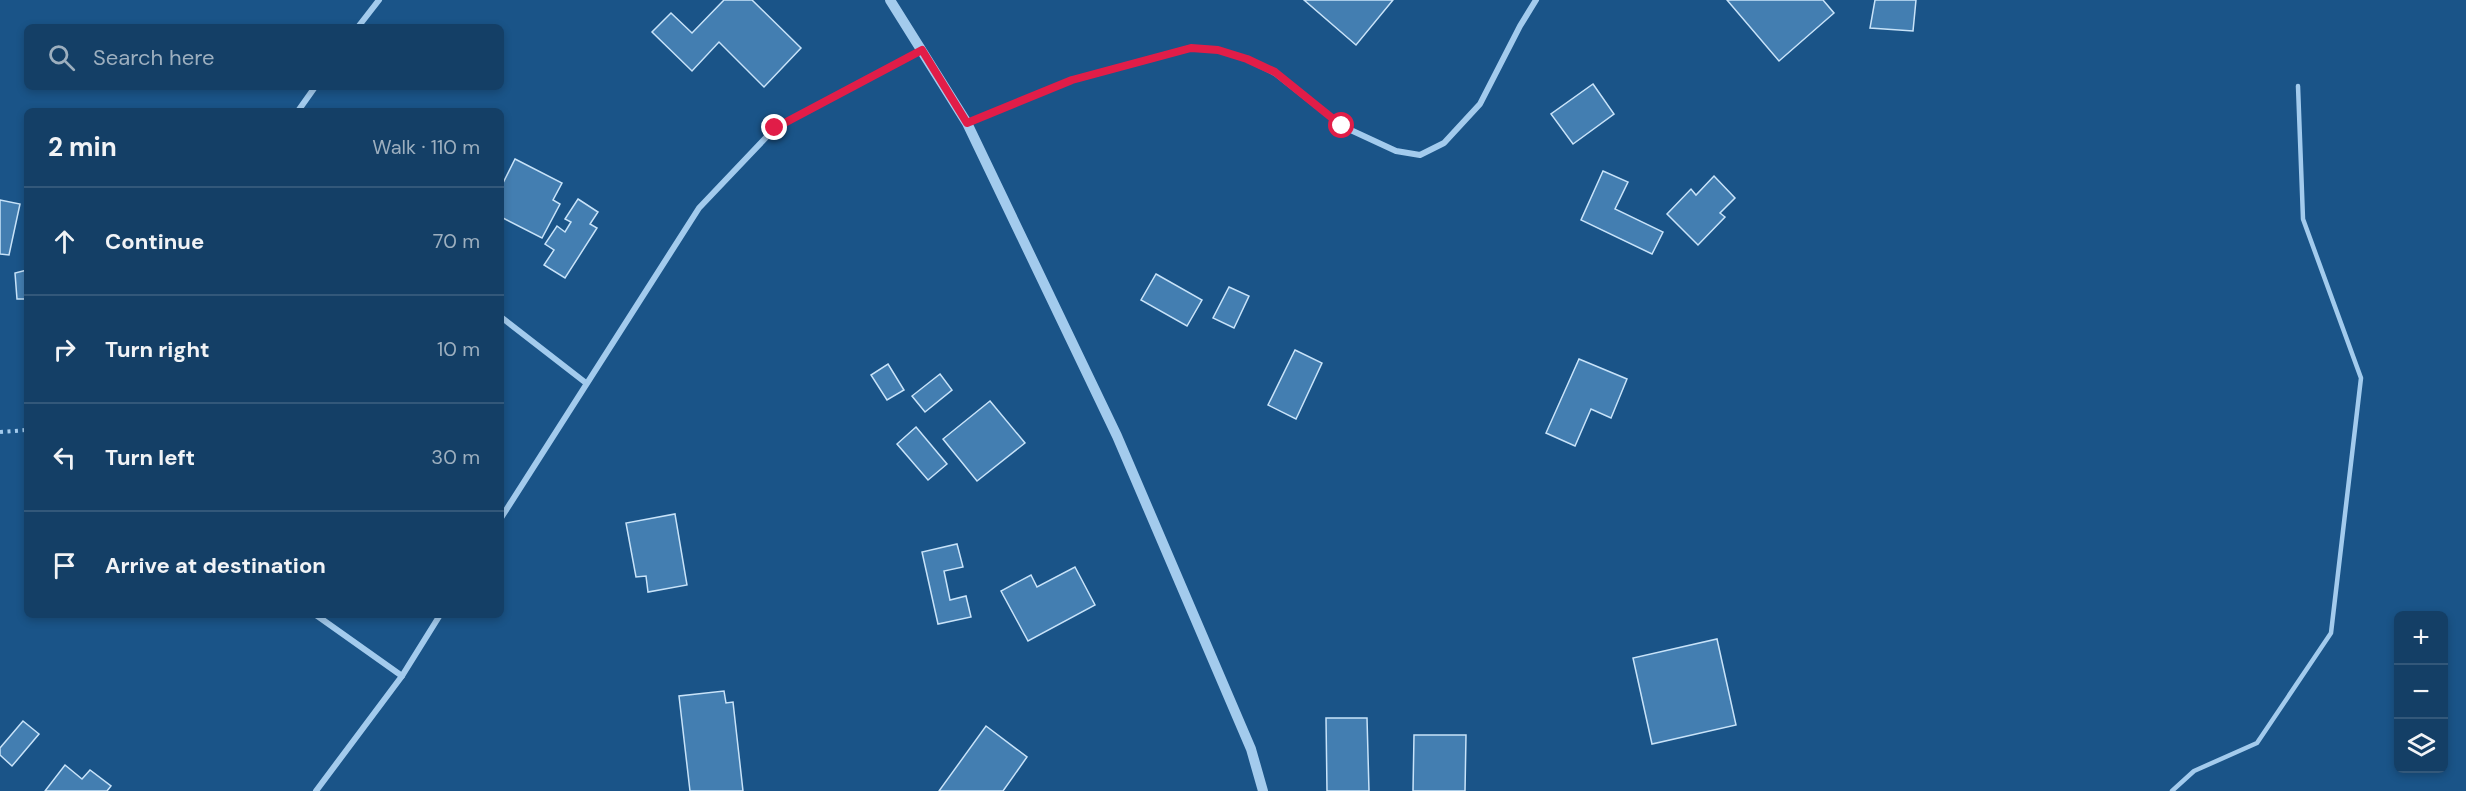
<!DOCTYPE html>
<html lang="en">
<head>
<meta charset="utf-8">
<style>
  body { margin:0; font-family:"DM Sans",sans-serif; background:#214a6f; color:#f1f3f6 }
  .controls { position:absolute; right:18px; bottom:18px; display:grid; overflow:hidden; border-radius:9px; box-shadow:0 3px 9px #0003 }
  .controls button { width:54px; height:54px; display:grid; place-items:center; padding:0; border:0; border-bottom:2px solid #33587a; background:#143f66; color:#f1f3f6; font:30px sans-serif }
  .stop { position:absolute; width:18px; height:18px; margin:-14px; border:4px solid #e11d48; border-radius:50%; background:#fff }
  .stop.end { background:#e11d48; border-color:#fff; box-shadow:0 2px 6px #0008 }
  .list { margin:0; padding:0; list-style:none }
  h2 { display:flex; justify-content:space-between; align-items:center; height:78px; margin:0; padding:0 24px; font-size:26px }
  h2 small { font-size:20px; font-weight:400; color:#9dafbf }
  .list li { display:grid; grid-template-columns:39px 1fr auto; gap:18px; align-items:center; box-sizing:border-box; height:108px; padding:0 24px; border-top:2px solid #33587a }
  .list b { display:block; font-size:22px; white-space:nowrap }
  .list em { font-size:20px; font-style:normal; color:#9dafbf }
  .icon { flex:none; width:33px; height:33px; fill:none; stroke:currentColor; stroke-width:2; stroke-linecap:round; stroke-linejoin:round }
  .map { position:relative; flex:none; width:2466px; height:791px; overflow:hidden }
  .search { position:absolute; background:#143f66; box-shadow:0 3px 9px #0003; left:24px; top:24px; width:480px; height:66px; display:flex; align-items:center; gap:15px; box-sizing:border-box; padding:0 21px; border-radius:9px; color:#9dafbf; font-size:22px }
  .panel { position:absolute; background:#143f66; box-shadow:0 3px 9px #0003; left:24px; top:108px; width:480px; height:510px; border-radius:9px }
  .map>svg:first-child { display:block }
</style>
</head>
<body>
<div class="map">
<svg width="2466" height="791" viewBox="0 0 2466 791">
  <rect width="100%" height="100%" fill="#1a5488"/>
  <g fill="#437eb1" stroke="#c8e3f9" stroke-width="1.5">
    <polygon points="724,0 752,0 801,48 764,87 719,42 692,71 652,32 671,13 692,33"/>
    <polygon points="1304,0 1393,0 1356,45"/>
    <polygon points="1727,0 1823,0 1834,13 1779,61"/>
    <polygon points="1875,0 1916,0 1913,31 1870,28"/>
    <polygon points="1593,84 1614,114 1573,144 1551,114"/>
    <polygon points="515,159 562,183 553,200 560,204 542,238 501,217 501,187"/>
    <polygon points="1603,171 1628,182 1615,209 1663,232 1652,254 1581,220"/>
    <polygon points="1714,176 1735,198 1720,213 1725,217 1698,245 1667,214 1691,189 1696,195"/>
    <polygon points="578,199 598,212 590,224 597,228 565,278 544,265 554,250 545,244 557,226 565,232 571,222 565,219"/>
    <polygon points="0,200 20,204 9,255 0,254"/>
    <polygon points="27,270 27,299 17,299 15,273"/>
    <polygon points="1156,274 1202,300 1187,326 1141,300"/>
    <polygon points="1229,287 1249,296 1234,328 1213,318"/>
    <polygon points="1295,350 1322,363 1296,419 1268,405"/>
    <polygon points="1579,359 1627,379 1611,418 1591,409 1575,446 1546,433"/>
    <polygon points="888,364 904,390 887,400 871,375"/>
    <polygon points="940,374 952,390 925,412 912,396"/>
    <polygon points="990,401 1025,443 977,481 943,439"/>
    <polygon points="916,427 947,464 928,480 897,444"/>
    <polygon points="675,514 687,585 648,592 646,576 636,577 626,523"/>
    <polygon points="957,544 963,567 944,571 950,600 966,596 971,617 938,624 922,552"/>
    <polygon points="1075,567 1095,605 1028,641 1001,591 1031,575 1037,587"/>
    <polygon points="1717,639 1736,725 1652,744 1633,658"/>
    <polygon points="724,691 726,703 733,702 743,791 690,791 679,696"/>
    <polygon points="1326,718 1367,718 1369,791 1327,791"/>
    <polygon points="23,721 39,734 12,766 0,755 0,748"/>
    <polygon points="986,726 1027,757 1003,791 939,791"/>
    <polygon points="1414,735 1466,735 1465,791 1413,791"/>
    <polygon points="65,765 82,779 90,770 111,786 107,791 45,791"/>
  </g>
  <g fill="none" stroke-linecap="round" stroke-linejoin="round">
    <polyline stroke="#a3cbed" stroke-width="4" stroke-dasharray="3 4.5" stroke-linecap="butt" points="0,432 27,430"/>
    <polyline stroke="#a3cbed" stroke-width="4.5" points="2172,791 2194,771 2257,743 2331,633 2361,378 2303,219 2298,86"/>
    <g stroke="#a3cbed" stroke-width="6">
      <polyline points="358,27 379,0"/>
      <polyline points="298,111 315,87"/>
      <polyline points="967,123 1072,80 1191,48 1218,50 1247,59 1275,73 1342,126 1396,151 1420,155 1444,143 1480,104 1520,26 1536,0"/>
      <polyline points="501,317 586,383"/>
      <polyline points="501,518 699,208 775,128 922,50"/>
      <polyline points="316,615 402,676"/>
      <polyline points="316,791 402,676 440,615"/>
    </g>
    <polyline stroke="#a3cbed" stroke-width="10" points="890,0 967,123 1117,436 1251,749 1263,791"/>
  </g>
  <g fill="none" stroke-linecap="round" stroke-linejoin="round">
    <polyline stroke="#e11d48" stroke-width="8" points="775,128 922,50 967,123 1072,80 1191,48 1218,50 1247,59 1275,72 1342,126"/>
  </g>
</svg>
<div class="controls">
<button>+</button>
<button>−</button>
<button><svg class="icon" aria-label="layers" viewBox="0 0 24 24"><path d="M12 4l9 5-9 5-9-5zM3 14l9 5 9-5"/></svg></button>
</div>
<div class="stop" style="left:1342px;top:126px"></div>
<div class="stop end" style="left:775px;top:128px"></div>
<div class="search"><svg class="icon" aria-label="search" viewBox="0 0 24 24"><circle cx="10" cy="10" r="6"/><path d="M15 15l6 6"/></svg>Search here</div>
<section class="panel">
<h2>2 min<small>Walk · 110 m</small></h2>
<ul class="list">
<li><svg class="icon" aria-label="ahead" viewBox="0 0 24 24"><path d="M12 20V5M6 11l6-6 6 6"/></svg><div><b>Continue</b></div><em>70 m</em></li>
<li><svg class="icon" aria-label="right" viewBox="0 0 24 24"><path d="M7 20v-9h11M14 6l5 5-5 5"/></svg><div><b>Turn right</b></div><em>10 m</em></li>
<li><svg class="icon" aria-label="left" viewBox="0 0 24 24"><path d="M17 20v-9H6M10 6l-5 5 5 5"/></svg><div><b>Turn left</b></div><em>30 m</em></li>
<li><svg class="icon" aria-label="arrive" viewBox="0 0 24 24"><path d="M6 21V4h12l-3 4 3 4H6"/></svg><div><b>Arrive at destination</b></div></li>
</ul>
</section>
</div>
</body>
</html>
